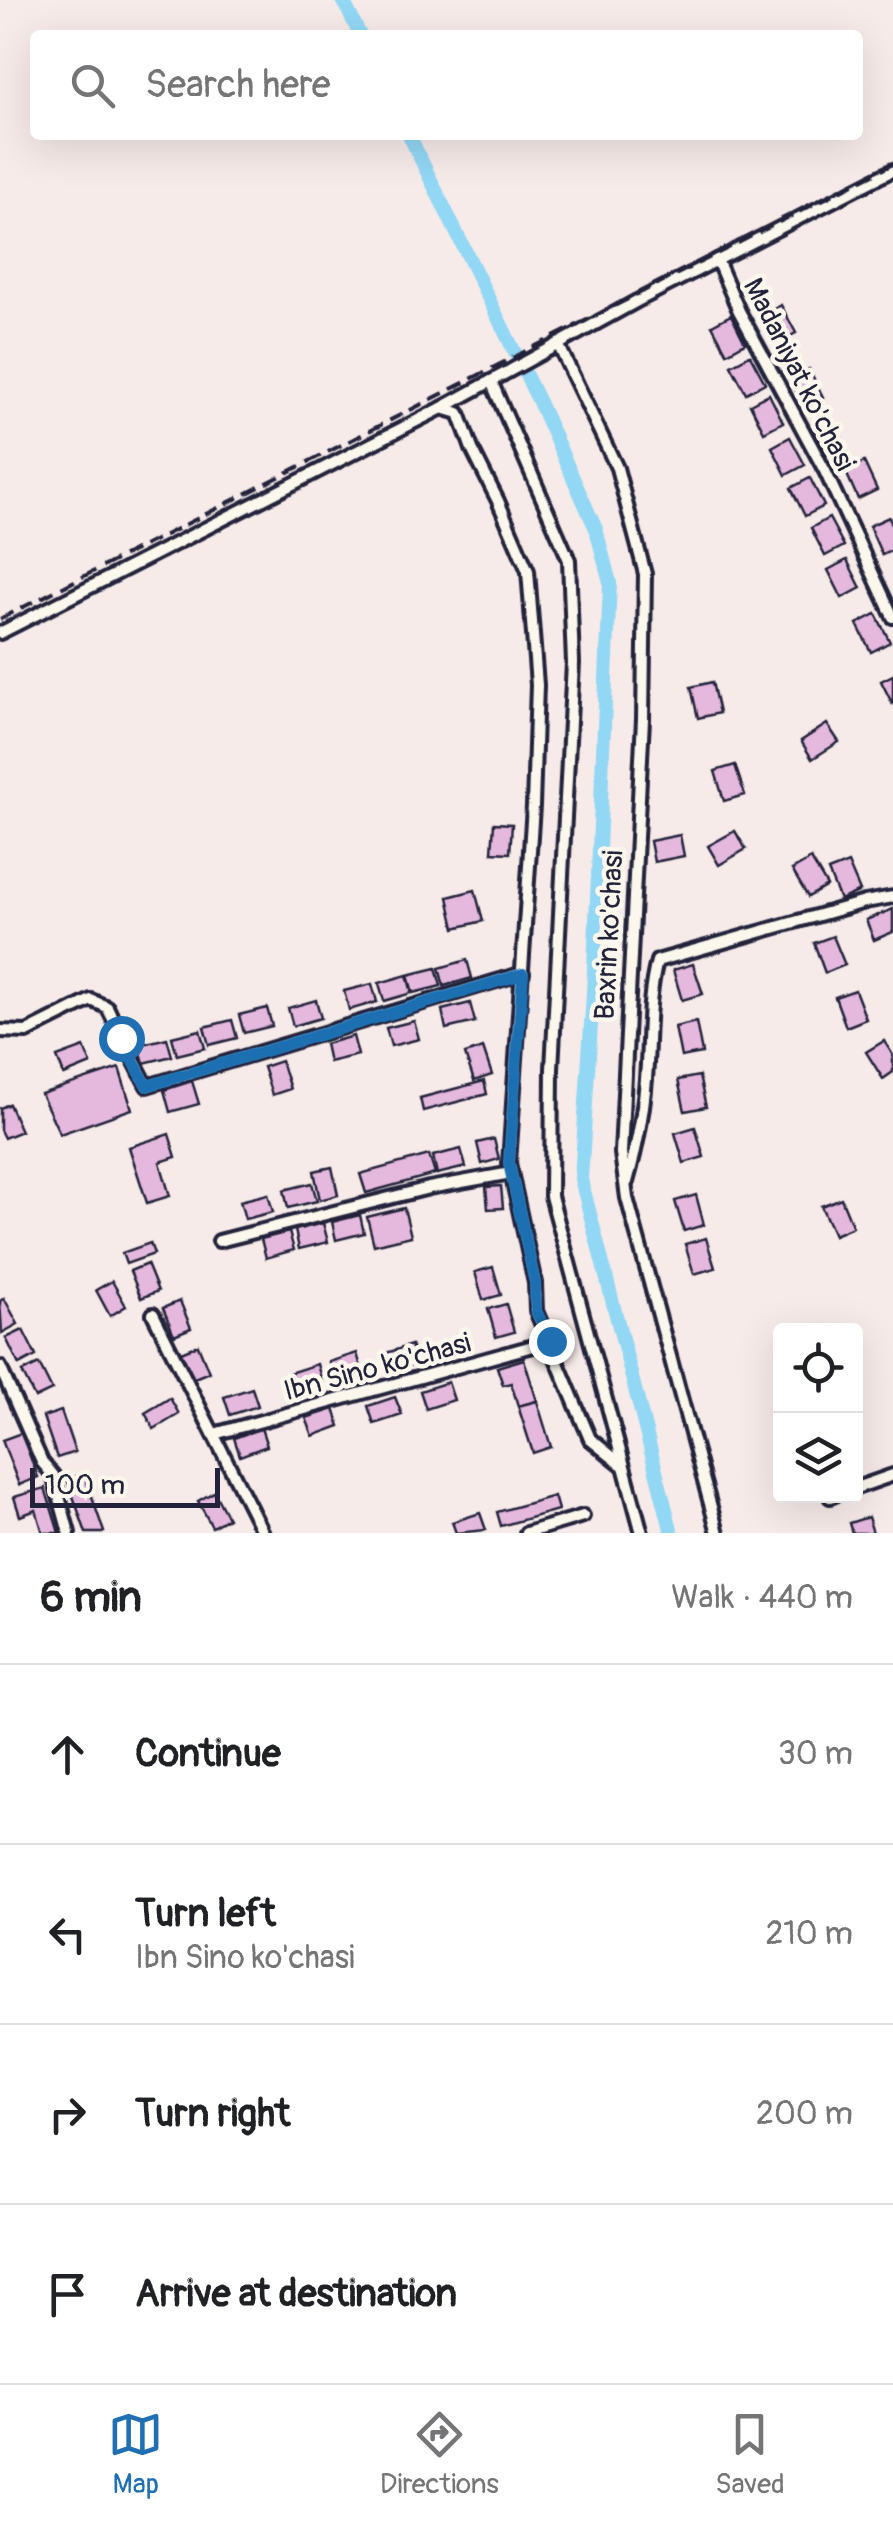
<!DOCTYPE html>
<html lang="en">
<head>
<meta charset="utf-8">
<style>
  body { margin:0; font-family:Pangolin,sans-serif; background:#f6f6f6; color:#202124 }
  .controls { position:absolute; right:30px; bottom:30px; display:grid; overflow:hidden; border-radius:10px; box-shadow:0 10px 40px #0002 }
  .controls button { width:90px; height:90px; display:grid; place-items:center; padding:0; border:0; border-bottom:2px solid #e0e0e0; background:#fff; color:#202124; font:50px sans-serif }
  .scale { position:absolute; left:30px; bottom:25px; width:190px; box-sizing:border-box; padding-left:10px; border:5px solid #22223b; border-top:0; font-size:28px; line-height:35px; white-space:nowrap; color:#22223b; -webkit-text-stroke:8px #fbf7ec; paint-order:stroke }
  .stop { position:absolute; width:30px; height:30px; margin:-22px; border:8px solid #1f6fb2; border-radius:50%; background:#fff }
  .stop.end { background:#1f6fb2; border-color:#fff; box-shadow:0 2px 10px #0008 }
  .list { margin:0; padding:0; list-style:none }
  h2 { display:flex; justify-content:space-between; align-items:center; height:130px; margin:0; padding:0 40px; font-size:42px }
  h2 small { font-size:32px; font-weight:400; color:#757577 }
  .list li { display:grid; grid-template-columns:65px 1fr auto; gap:30px; align-items:center; box-sizing:border-box; height:180px; padding:0 40px; border-top:2px solid #e0e0e0 }
  .list b { display:block; font-size:38px; white-space:nowrap }
  .list p { margin:0; font-size:32px; white-space:nowrap; color:#757577 }
  .list em { font-size:32px; font-style:normal; color:#757577 }
  .icon { flex:none; width:55px; height:55px; fill:none; stroke:currentColor; stroke-width:2; stroke-linecap:round; stroke-linejoin:round }
  .map { position:relative; flex:none; width:893px; height:1533px; overflow:hidden }
  .search { position:absolute; background:#fff; box-shadow:0 10px 40px #0002; left:30px; right:30px; top:30px; height:110px; display:flex; align-items:center; gap:25px; box-sizing:border-box; padding:0 35px; border-radius:10px; color:#757577; font-size:38px }
  .sheet { height:850px; background:#fff }
  nav { display:flex; justify-content:space-around; align-items:center; box-sizing:border-box; height:140px; border-top:2px solid #e0e0e0; background:#fff; font-size:28px; color:#757577 }
  nav a { display:grid; justify-items:center; gap:5px }
  nav .on { color:#1f6fb2 }
  .map>svg:first-child { display:block }
</style>
</head>
<body>
<div class="map">
<svg width="893" height="1533" viewBox="0 0 893 1533">
  <rect width="100%" height="100%" fill="#f7ebe9"/>
  <filter id="ink" filterUnits="userSpaceOnUse"><feTurbulence type="fractalNoise" baseFrequency=".01" numOctaves="2"/><feDisplacementMap in="SourceGraphic" scale="20" xChannelSelector="R" yChannelSelector="G"/><feConvolveMatrix kernelMatrix="1 2 1 2 8 2 1 2 1" color-interpolation-filters="sRGB"/></filter>
  <g filter="url(#ink)">
    <g fill="none" stroke-linecap="round" stroke-linejoin="round">
      <g stroke="#92d7f4" stroke-width="14">
        <polyline points="343,0 360,35"/>
        <polyline points="409,135 539,402 596,529 610,583 593,994 581,1179 672,1533"/>
      </g>
    </g>
    <g fill="#e5b9de" stroke="#22223b" stroke-width="2.5">
      <polygon points="781,305 796,333 777,343 763,315"/>
      <polygon points="731,315 745,343 727,353 712,325"/>
      <polygon points="750,355 765,383 746,393 731,365"/>
      <polygon points="809,369 823,397 805,407 790,379"/>
      <polygon points="769,394 783,422 764,432 750,404"/>
      <polygon points="832,418 846,446 827,455 813,427"/>
      <polygon points="790,437 805,465 786,475 772,447"/>
      <polygon points="864,462 877,490 858,499 845,470"/>
      <polygon points="810,478 824,506 805,516 791,488"/>
      <polygon points="889,517 893,527 893,550 882,555 869,526"/>
      <polygon points="829,518 844,546 825,556 811,528"/>
      <polygon points="847,560 861,588 842,598 828,570"/>
      <polygon points="876,614 890,642 871,652 857,624"/>
      <polygon points="893,675 893,705 881,681"/>
      <polygon points="712,682 719,713 698,718 691,687"/>
      <polygon points="827,724 839,742 812,759 801,741"/>
      <polygon points="735,765 745,795 724,801 715,771"/>
      <polygon points="494,823 512,824 510,853 492,852"/>
      <polygon points="735,831 746,849 719,865 708,846"/>
      <polygon points="680,835 684,856 654,862 650,841"/>
      <polygon points="811,859 827,886 808,897 792,870"/>
      <polygon points="848,863 860,891 840,900 828,871"/>
      <polygon points="475,890 483,921 455,928 448,897"/>
      <polygon points="893,909 893,932 874,940 866,920"/>
      <polygon points="833,936 845,965 825,973 814,943"/>
      <polygon points="467,960 472,978 444,986 439,968"/>
      <polygon points="693,964 703,994 682,1000 673,970"/>
      <polygon points="436,968 441,986 413,993 408,975"/>
      <polygon points="407,975 412,993 384,1001 379,983"/>
      <polygon points="372,984 377,1002 349,1010 344,991"/>
      <polygon points="855,990 866,1019 846,1027 835,997"/>
      <polygon points="316,1000 321,1018 293,1026 288,1008"/>
      <polygon points="470,1003 475,1022 446,1029 442,1010"/>
      <polygon points="267,1008 272,1026 244,1033 239,1015"/>
      <polygon points="232,1020 237,1038 209,1045 204,1027"/>
      <polygon points="414,1021 419,1039 391,1046 386,1028"/>
      <polygon points="696,1022 702,1053 681,1057 675,1027"/>
      <polygon points="200,1030 205,1048 177,1055 172,1037"/>
      <polygon points="353,1036 358,1055 329,1062 325,1044"/>
      <polygon points="167,1038 172,1056 144,1063 139,1045"/>
      <polygon points="884,1041 893,1055 893,1072 883,1079 866,1052"/>
      <polygon points="84,1047 91,1064 64,1075 57,1057"/>
      <polygon points="483,1048 492,1075 474,1081 465,1054"/>
      <polygon points="281,1061 290,1089 272,1095 263,1067"/>
      <polygon points="119,1068 132,1109 60,1134 41,1094"/>
      <polygon points="699,1076 706,1107 685,1111 678,1080"/>
      <polygon points="192,1081 199,1104 170,1112 164,1090"/>
      <polygon points="484,1081 487,1094 423,1111 420,1098"/>
      <polygon points="9,1104 21,1131 4,1138 0,1130 0,1108"/>
      <polygon points="695,1127 704,1157 684,1163 675,1133"/>
      <polygon points="169,1134 176,1157 160,1162 170,1196 147,1203 129,1147"/>
      <polygon points="494,1139 499,1159 482,1164 477,1143"/>
      <polygon points="461,1149 466,1167 437,1174 433,1156"/>
      <polygon points="429,1155 435,1174 366,1193 360,1174"/>
      <polygon points="332,1167 338,1195 320,1200 314,1171"/>
      <polygon points="312,1183 317,1201 288,1208 284,1190"/>
      <polygon points="501,1186 503,1208 488,1209 486,1187"/>
      <polygon points="268,1194 273,1212 245,1219 240,1201"/>
      <polygon points="696,1195 704,1225 684,1231 675,1201"/>
      <polygon points="841,1198 853,1227 834,1235 821,1206"/>
      <polygon points="404,1208 411,1236 374,1245 367,1217"/>
      <polygon points="360,1215 364,1233 336,1240 332,1222"/>
      <polygon points="323,1223 328,1242 299,1249 295,1230"/>
      <polygon points="289,1232 294,1250 266,1258 261,1239"/>
      <polygon points="706,1238 715,1268 694,1274 685,1244"/>
      <polygon points="150,1243 154,1254 126,1264 122,1253"/>
      <polygon points="147,1264 158,1291 141,1298 130,1271"/>
      <polygon points="493,1267 501,1295 483,1300 475,1272"/>
      <polygon points="112,1281 126,1306 110,1316 96,1290"/>
      <polygon points="4,1298 18,1324 2,1333 0,1301"/>
      <polygon points="180,1301 191,1328 174,1335 163,1308"/>
      <polygon points="506,1304 514,1332 496,1337 488,1309"/>
      <polygon points="23,1330 36,1356 19,1365 6,1338"/>
      <polygon points="198,1345 209,1372 192,1379 181,1352"/>
      <polygon points="411,1345 417,1363 389,1372 383,1354"/>
      <polygon points="357,1353 362,1371 335,1380 329,1362"/>
      <polygon points="524,1359 537,1401 518,1406 511,1383 503,1385 497,1367"/>
      <polygon points="39,1364 52,1390 35,1398 22,1372"/>
      <polygon points="317,1364 322,1382 295,1391 289,1373"/>
      <polygon points="448,1382 454,1400 426,1409 420,1391"/>
      <polygon points="252,1388 258,1406 230,1415 224,1397"/>
      <polygon points="395,1397 402,1415 374,1424 368,1406"/>
      <polygon points="170,1398 179,1414 154,1429 145,1413"/>
      <polygon points="537,1401 551,1447 533,1453 518,1406"/>
      <polygon points="334,1409 340,1426 313,1436 306,1418"/>
      <polygon points="61,1411 75,1452 57,1458 43,1417"/>
      <polygon points="261,1428 267,1446 240,1456 234,1438"/>
      <polygon points="21,1433 38,1477 19,1485 2,1440"/>
      <polygon points="84,1474 104,1532 102,1533 86,1533 67,1479"/>
      <polygon points="45,1488 59,1533 43,1533 36,1510 20,1516 14,1497"/>
      <polygon points="214,1492 228,1518 212,1527 198,1501"/>
      <polygon points="554,1496 558,1510 501,1526 497,1512"/>
      <polygon points="480,1513 486,1530 456,1533 452,1522"/>
      <polygon points="868,1517 873,1533 852,1533 849,1523"/>
    </g>
    <g fill="none" stroke-linecap="round" stroke-linejoin="round">
      <g stroke="#22223b" stroke-width="18">
        <g id="minor">
          <polyline points="717,260 739,311 825,471 893,617"/>
          <polyline points="558,344 617,468 645,574 643,719 621,1153 627,1198 718,1533"/>
          <polyline points="491,381 569,560 573,663 552,1069 551,1196 642,1533"/>
          <polyline points="442,408 459,413 472,449 498,501 528,571 537,685 533,806 509,1163 535,1283 536,1311 590,1439 621,1464"/>
          <polyline points="0,633 442,408 637,301 893,170"/>
          <polyline points="0,1031 27,1032 91,1000 107,1007 147,1086 523,973"/>
          <path d="M627,1182C638,1143 645,1105 647,1064C649,1029 648,996 657,961L865,902L893,897"/>
          <polyline points="219,1241 429,1188 511,1173"/>
          <polyline points="153,1314 263,1533"/>
          <polyline points="0,1367 42,1462 53,1475 69,1533"/>
          <polyline points="214,1434 551,1341"/>
          <polyline points="856,1488 893,1475"/>
          <polyline points="830,1497 833,1496"/>
          <polyline points="526,1533 583,1516"/>
        </g>
      </g>
      <use href="#minor" stroke="#fbf7ec" stroke-width="10"/>
      <polyline stroke="#22223b" stroke-width="4" stroke-dasharray="15 8" stroke-linecap="butt" points="0,619 893,164"/>
    </g>
  </g>
  <g fill="none" stroke-linecap="round" stroke-linejoin="round" filter="url(#ink)">
    <polyline stroke="#1f6fb2" stroke-width="12" points="121,1038 147,1086 523,974 509,1163 535,1283 536,1311 551,1341"/>
  </g>
  <g text-anchor="middle" stroke-width="9" stroke-linejoin="round" paint-order="stroke">
    <g font-size="28" fill="#22223b" stroke="#fbf7ec">
      <text transform="translate(800 374) rotate(63)" y="10">Madaniyat ko'chasi</text>
      <text transform="translate(608 935) rotate(-87)" y="10">Baxrin ko'chasi</text>
      <text transform="translate(377 1366) rotate(-15)" y="10">Ibn Sino ko'chasi</text>
    </g>
  </g>
</svg>
<div class="controls">
<button><svg class="icon" aria-label="locate" viewBox="0 0 24 24"><circle cx="12" cy="12" r="6"/><path d="M12 2v4M12 18v4M2 12h4M18 12h4"/></svg></button>
<button><svg class="icon" aria-label="layers" viewBox="0 0 24 24"><path d="M12 4l9 5-9 5-9-5zM3 14l9 5 9-5"/></svg></button>
</div>
<div class="scale">100 m</div>
<div class="stop" style="left:121px;top:1038px"></div>
<div class="stop end" style="left:551px;top:1341px"></div>
<div class="search"><svg class="icon" aria-label="search" viewBox="0 0 24 24"><circle cx="10" cy="10" r="6"/><path d="M15 15l6 6"/></svg>Search here</div>
</div>
<section class="sheet">
<h2>6 min<small>Walk · 440 m</small></h2>
<ul class="list">
<li><svg class="icon" aria-label="ahead" viewBox="0 0 24 24"><path d="M12 20V5M6 11l6-6 6 6"/></svg><div><b>Continue</b></div><em>30 m</em></li>
<li><svg class="icon" aria-label="left" viewBox="0 0 24 24"><path d="M17 20v-9H6M10 6l-5 5 5 5"/></svg><div><b>Turn left</b><p>Ibn Sino ko'chasi</p></div><em>210 m</em></li>
<li><svg class="icon" aria-label="right" viewBox="0 0 24 24"><path d="M7 20v-9h11M14 6l5 5-5 5"/></svg><div><b>Turn right</b></div><em>200 m</em></li>
<li><svg class="icon" aria-label="arrive" viewBox="0 0 24 24"><path d="M6 21V4h12l-3 4 3 4H6"/></svg><div><b>Arrive at destination</b></div></li>
</ul>
</section>
<nav>
<a class="on"><svg class="icon" aria-label="map" viewBox="0 0 24 24"><path d="M3 6l6-2 6 2 6-2v14l-6 2-6-2-6 2zM9 4v14M15 6v14"/></svg>Map</a>
<a><svg class="icon" aria-label="directions" viewBox="0 0 24 24"><path d="M12 3l9 9-9 9-9-9zM9 14v-3h6M13 9l2 2-2 2"/></svg>Directions</a>
<a><svg class="icon" aria-label="saved" viewBox="0 0 24 24"><path d="M7 4h10v16l-5-4-5 4z"/></svg>Saved</a>
</nav>
</body>
</html>
